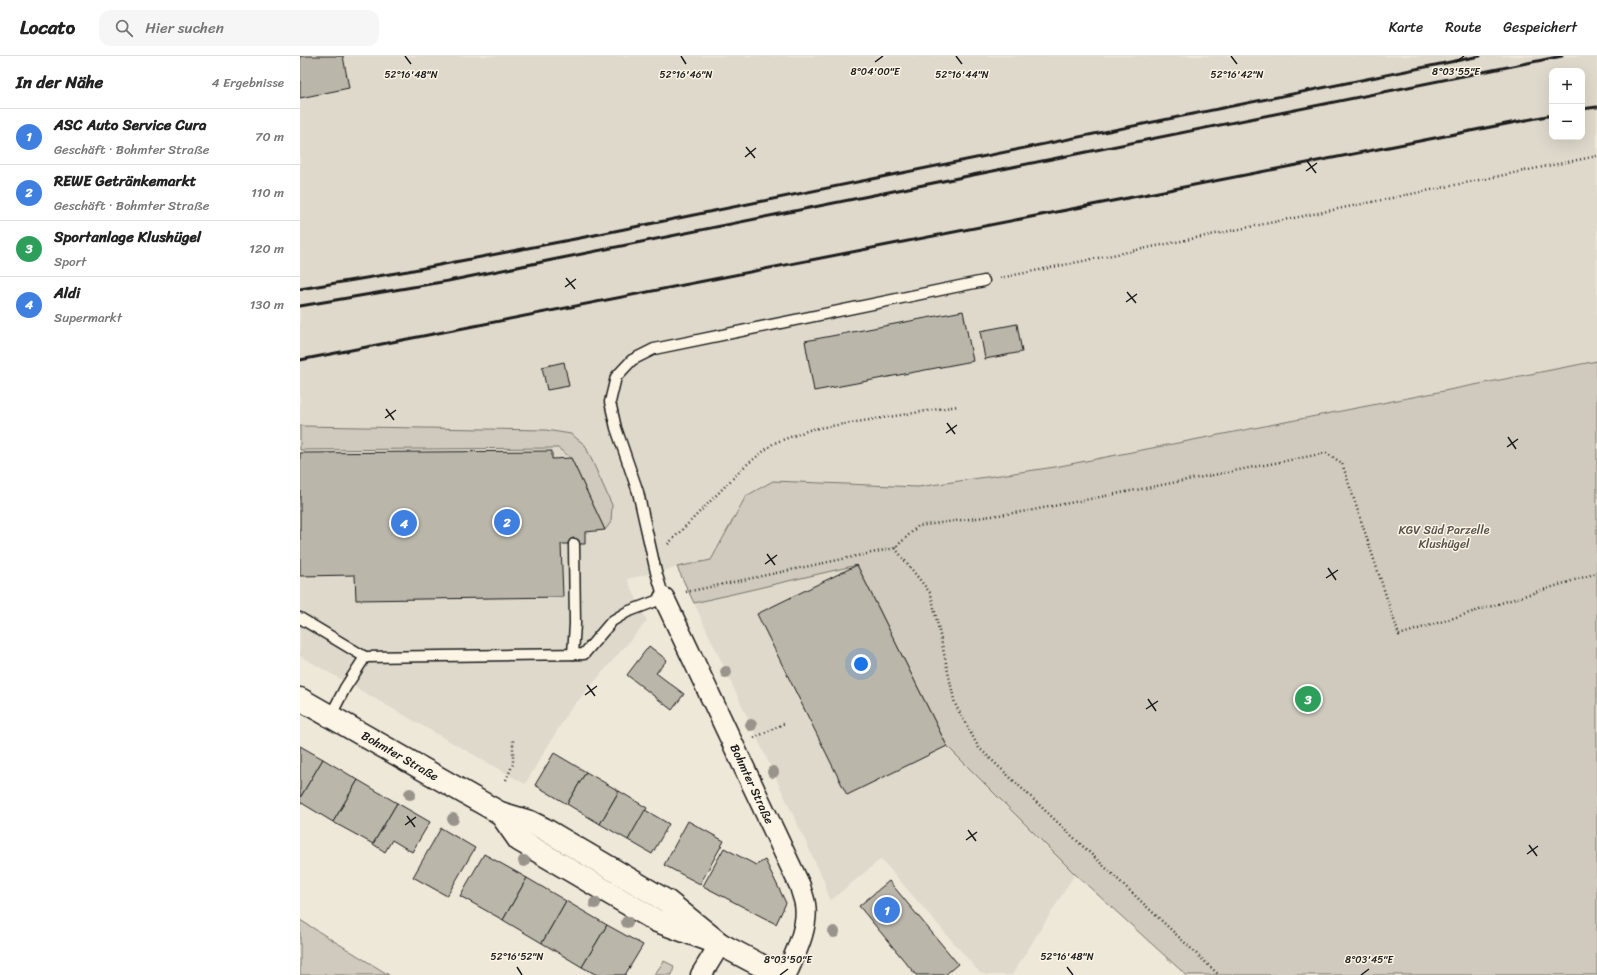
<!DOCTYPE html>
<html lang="de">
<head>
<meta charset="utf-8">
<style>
  body { margin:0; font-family:Sriracha,sans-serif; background:#f6f6f6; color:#222 }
  .controls { position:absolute; right:12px; top:12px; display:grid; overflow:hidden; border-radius:8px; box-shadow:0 4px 16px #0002 }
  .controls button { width:36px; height:36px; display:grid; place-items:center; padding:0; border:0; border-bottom:1px solid #e0e0e0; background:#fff; color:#222; font:20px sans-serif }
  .you { position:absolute; left:561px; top:608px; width:14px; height:14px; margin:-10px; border:3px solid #fff; border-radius:50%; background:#1a73e8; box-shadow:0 0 0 6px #1a73e833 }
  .badge { display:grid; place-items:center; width:26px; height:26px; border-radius:50%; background:#c8321e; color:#fff; font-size:13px; font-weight:700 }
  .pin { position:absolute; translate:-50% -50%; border:2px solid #fff; box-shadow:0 1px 4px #0006 }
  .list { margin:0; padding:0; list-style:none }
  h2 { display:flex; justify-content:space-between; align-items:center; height:52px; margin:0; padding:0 16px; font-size:17px }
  h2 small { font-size:13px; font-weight:400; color:#767676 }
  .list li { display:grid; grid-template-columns:26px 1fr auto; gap:12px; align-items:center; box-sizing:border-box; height:56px; padding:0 16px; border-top:1px solid #e0e0e0 }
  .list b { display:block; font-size:15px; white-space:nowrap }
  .list p { margin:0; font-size:13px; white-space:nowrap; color:#767676 }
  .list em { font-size:13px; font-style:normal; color:#767676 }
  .icon { flex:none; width:22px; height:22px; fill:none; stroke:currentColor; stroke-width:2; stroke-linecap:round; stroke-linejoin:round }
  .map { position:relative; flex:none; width:1297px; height:919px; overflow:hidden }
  header { display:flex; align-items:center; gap:24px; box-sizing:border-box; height:56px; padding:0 20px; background:#fff; border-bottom:1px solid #e0e0e0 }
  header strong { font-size:19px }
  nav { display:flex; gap:22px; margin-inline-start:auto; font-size:14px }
  .search { width:280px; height:36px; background:#f6f6f6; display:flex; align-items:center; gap:10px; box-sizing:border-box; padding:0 14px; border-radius:12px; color:#767676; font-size:15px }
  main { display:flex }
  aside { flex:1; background:#fff }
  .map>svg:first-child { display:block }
</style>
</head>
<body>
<header>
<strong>Locato</strong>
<div class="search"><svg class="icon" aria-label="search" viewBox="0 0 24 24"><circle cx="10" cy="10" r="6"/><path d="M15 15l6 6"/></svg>Hier suchen</div>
<nav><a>Karte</a><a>Route</a><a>Gespeichert</a></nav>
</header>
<main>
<aside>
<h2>In der Nähe<small>4 Ergebnisse</small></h2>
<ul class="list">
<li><span class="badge" style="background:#3f7fe0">1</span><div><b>ASC Auto Service Cura</b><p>Geschäft · Bohmter Straße</p></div><em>70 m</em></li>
<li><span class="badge" style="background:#3f7fe0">2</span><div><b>REWE Getränkemarkt</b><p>Geschäft · Bohmter Straße</p></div><em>110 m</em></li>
<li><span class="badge" style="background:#2e9e5b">3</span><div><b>Sportanlage Klushügel</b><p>Sport</p></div><em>120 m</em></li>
<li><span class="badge" style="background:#3f7fe0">4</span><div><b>Aldi</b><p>Supermarkt</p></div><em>130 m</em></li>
</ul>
</aside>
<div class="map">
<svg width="1297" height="919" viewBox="0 0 1297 919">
  <rect width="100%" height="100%" fill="#eee8d9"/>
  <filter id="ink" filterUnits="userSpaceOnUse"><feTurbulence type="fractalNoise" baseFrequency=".025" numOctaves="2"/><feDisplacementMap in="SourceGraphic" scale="8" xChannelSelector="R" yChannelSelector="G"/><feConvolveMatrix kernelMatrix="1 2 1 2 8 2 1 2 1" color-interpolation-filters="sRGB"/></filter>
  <g filter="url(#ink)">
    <g fill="#ded9cb" fill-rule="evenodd">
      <path d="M0,0H1297V305L755,411L618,431L473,425L446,440L411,504L327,523L347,565L269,655L225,728L0,600V394L259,392L271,402L304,474L271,378L246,374L0,370ZM1252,15H1282V81H1252Z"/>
      <polygon points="557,509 647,690 775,818 712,919 687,919 680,917 581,803 530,845 524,825 394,547"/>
    </g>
    <g fill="#cfcabd" stroke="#76736c">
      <polygon points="1297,305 1297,919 886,919 775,818 647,690 557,509 394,547 377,511 411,504 446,440 473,425 618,431 755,411"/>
      <polygon points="0,370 246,374 271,378 285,389 312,449 311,466 305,474 271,402 258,392 0,394"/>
      <polygon points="0,864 89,919 0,919"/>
      <polygon points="364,905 374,910 372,919 354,919"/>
    </g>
    <g fill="#bab6aa" stroke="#1c1c1c">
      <polygon points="0,0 43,0 49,32 0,42"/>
      <polygon points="663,255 673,305 514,335 505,285"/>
      <polygon points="717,268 722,296 685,303 680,275"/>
      <polygon points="264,306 269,330 247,334 242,311"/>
      <polygon points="252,395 252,403 271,402 305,474 285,476 285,488 261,488 263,541 56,544 55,519 0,520 0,397"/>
      <polygon points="557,509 647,690 547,739 457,558"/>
      <polygon points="349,590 367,604 356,617 384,638 372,654 327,619"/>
      <polygon points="0,690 23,703 0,742"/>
      <polygon points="254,697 286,716 267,748 235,729"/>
      <polygon points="23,703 58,724 33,766 0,746 0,742"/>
      <polygon points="286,716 319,735 300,768 267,748"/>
      <polygon points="58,724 97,747 73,788 33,766"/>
      <polygon points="319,735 347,752 328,784 300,768"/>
      <polygon points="97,747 130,766 112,796 92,784 85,796 73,788"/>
      <polygon points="345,754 369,768 352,798 328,784"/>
      <polygon points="388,765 424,785 400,828 364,809"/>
      <polygon points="141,772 175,792 147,840 113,821"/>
      <polygon points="424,792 456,809 465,804 486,847 476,868 403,830"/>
      <polygon points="184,798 227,822 203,864 160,840"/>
      <polygon points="227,822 266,845 242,887 203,864"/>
      <polygon points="589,825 658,908 645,919 616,919 559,850"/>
      <polygon points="266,845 307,869 282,911 242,887"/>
      <polygon points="307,869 343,889 325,919 297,919 282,911"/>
    </g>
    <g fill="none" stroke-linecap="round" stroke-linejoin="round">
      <g stroke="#1c1c1c" stroke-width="13">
        <g id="lane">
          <polyline points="0,562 65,601"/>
          <polyline points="273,598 275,568 274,488"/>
          <polyline points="30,661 45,632 65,601 284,598 312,565 327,556 364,542 356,516 338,436 316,372 310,346 316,321 332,304 354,293 684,225"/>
        </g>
      </g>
      <g stroke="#1c1c1c" stroke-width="23">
        <g id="street">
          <path d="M364,542L500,830C501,835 504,842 505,848C509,871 495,898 486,919"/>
          <polyline points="401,919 420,888"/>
        </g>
      </g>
      <g stroke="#1c1c1c" stroke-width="25">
        <g id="secondary">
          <polyline points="0,643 200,757 230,766 244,773 368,846 420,888"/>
          <polyline points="200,757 219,784 357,865 420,888 479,919"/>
        </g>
      </g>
      <g stroke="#1c1c1c" stroke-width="2.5" stroke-dasharray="1 3" stroke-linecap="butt">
        <polyline points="700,222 1297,100"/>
        <polyline points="368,488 445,410 474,387 512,373 658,350"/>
        <polyline points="595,492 631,538 655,648 679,692 919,919"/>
        <polyline points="386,536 595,492 618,470 728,455 1026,397 1042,407 1099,579 1297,517"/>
        <polyline points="454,682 485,667"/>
        <polyline points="206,724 213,708 213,684"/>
      </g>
      <use href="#lane" stroke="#fcf5e5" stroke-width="10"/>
      <use href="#street" stroke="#fcf5e5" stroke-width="20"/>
      <use href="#secondary" stroke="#fcf5e5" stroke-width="22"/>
      <g stroke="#1c1c1c" stroke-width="3">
        <polyline points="1282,53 1297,51"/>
        <polyline points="0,233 108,215 280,182 1180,0"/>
        <polyline points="0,250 148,225 1262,0"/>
        <polyline points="0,304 1252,59"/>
      </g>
    </g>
    <g fill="#98948b">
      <circle cx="426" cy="616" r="6"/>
      <circle cx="451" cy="669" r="6"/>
      <circle cx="473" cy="716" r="6"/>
      <circle cx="110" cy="738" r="6"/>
      <circle cx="153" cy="763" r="6"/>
      <circle cx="224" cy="805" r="6"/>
      <circle cx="295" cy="847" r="6"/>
      <circle cx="327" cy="866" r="6"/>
      <circle cx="534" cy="876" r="6"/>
    </g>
  </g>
  <path fill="none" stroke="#1c1c1c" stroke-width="1.5" d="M105,0L111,8M381,0L386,8M656,0L662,8M931,0L937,8M575,6L583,0M1156,6L1164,0M446,91L455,102M445,101L456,92M1007,105L1016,117M1006,115L1017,107M266,222L275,233M265,231L276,223M827,236L836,247M826,246L837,238M86,353L94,364M85,362L96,354M647,367L655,378M646,377L657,369M1208,381L1216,393M1207,391L1218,383M467,498L475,509M465,508L477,499M1028,512L1036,524M1026,522L1038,514M287,629L295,640M285,639L297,630M848,643L856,655M846,653L858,645M107,760L115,771M105,769L116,761M668,774L676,785M666,784L677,776M1229,789L1237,800M1227,798L1238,790M217,911L222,919M767,911L773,919M480,919L488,913M1061,919L1069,913"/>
  <g text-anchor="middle" stroke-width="3" stroke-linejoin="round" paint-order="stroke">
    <g font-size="12" fill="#52504c" stroke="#fcf5e5">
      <text x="1144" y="478">KGV Süd Parzelle<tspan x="1144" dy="14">Klushügel</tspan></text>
    </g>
    <g font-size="12" fill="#1c1c1c" stroke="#fcf5e5">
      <text transform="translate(100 700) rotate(30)" y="4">Bohmter Straße</text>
      <text transform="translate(452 728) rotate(65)" y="4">Bohmter Straße</text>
    </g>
  </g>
  <g font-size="10" text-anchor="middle" fill="#1c1c1c" stroke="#fcf5e5" stroke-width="3" stroke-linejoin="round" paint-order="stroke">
    <text x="575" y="19">8°04'00"E</text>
    <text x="1156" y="19">8°03'55"E</text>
    <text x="111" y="22">52°16'48"N</text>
    <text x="386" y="22">52°16'46"N</text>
    <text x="662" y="22">52°16'44"N</text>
    <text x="937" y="22">52°16'42"N</text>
    <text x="217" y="904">52°16'52"N</text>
    <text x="767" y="904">52°16'48"N</text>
    <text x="488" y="907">8°03'50"E</text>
    <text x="1069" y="907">8°03'45"E</text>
  </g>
</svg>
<div class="controls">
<button>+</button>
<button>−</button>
</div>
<div class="you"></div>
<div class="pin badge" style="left:587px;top:854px;background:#3f7fe0">1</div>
<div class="pin badge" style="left:207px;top:466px;background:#3f7fe0">2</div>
<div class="pin badge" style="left:1008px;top:643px;background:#2e9e5b">3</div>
<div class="pin badge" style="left:104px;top:467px;background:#3f7fe0">4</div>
</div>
</main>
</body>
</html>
